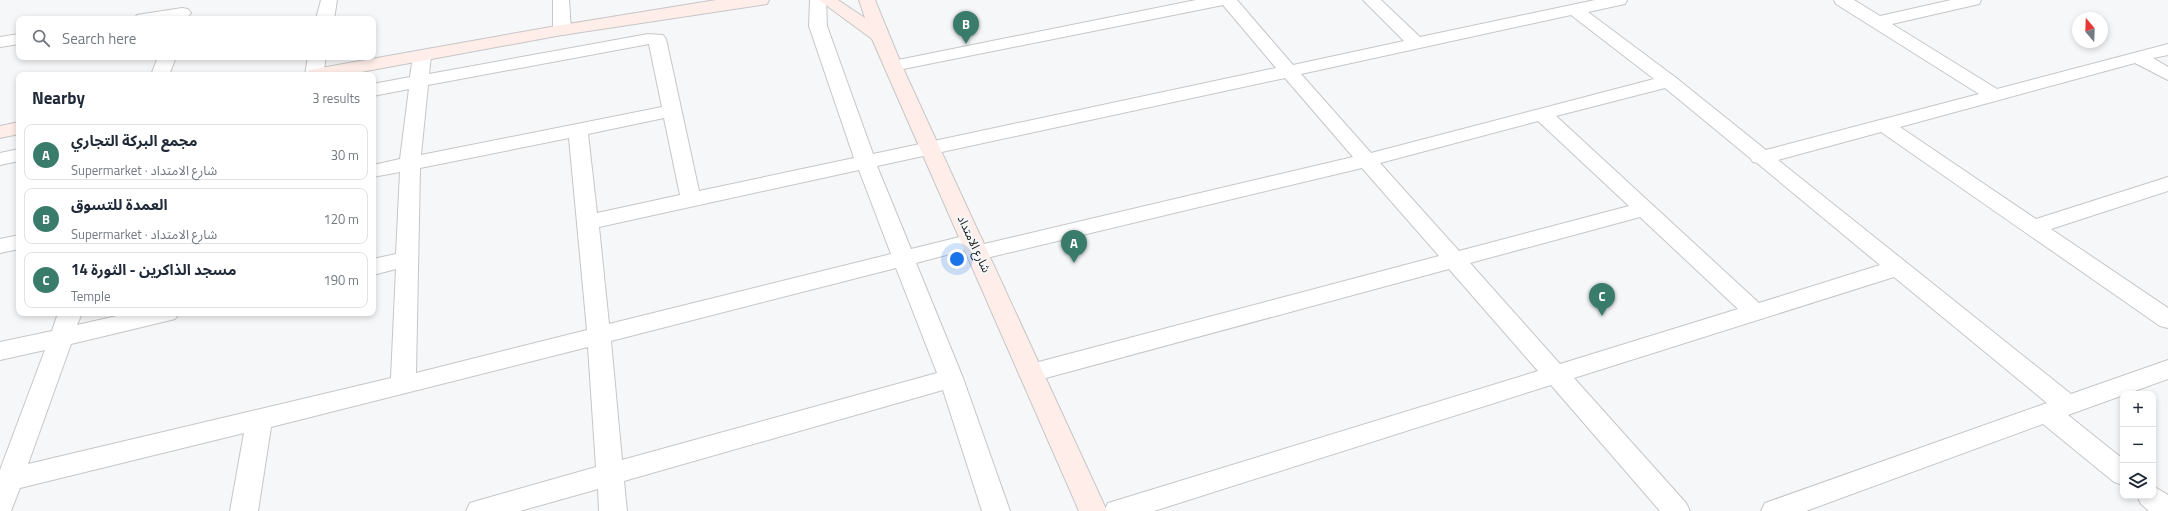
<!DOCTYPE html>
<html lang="en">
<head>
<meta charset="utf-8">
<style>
  body { margin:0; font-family:"Titillium Web","Noto Sans Arabic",sans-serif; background:#f2f2f3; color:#1f2937 }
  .controls { position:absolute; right:12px; bottom:12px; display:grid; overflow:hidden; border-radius:8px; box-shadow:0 2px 6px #0003 }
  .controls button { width:36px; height:36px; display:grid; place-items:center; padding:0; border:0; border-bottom:1px solid #e0e1e3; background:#fff; color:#1f2937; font:20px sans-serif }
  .compass { position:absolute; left:2072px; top:12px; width:36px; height:36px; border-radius:50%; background:#fff; box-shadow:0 2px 6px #0003; rotate:341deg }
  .you { position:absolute; left:957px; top:259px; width:14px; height:14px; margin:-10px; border:3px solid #fff; border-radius:50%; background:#1a73e8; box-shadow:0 0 0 6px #1a73e833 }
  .badge { display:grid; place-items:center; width:26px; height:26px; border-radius:50%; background:#3a7c6c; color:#fff; font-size:13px; font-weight:700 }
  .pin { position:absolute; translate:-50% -33px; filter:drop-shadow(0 1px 2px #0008) }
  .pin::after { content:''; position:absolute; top:21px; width:14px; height:12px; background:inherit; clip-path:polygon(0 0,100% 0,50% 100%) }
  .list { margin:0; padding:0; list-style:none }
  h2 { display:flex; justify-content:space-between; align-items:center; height:52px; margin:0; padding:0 16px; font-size:17px }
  h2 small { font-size:13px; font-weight:400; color:#747a83 }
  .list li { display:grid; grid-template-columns:26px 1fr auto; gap:12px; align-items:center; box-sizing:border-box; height:56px; margin:0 8px 8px; padding:0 8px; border:1px solid #e0e1e3; border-radius:8px }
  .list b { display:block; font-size:15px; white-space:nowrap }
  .list p { margin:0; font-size:13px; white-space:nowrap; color:#747a83 }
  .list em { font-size:13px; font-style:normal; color:#747a83 }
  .icon { flex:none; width:22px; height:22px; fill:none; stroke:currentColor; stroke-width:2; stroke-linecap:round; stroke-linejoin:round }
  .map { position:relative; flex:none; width:2168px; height:511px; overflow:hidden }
  .search { position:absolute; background:#fff; box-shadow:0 2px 6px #0003; left:16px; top:16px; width:360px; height:44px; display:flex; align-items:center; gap:10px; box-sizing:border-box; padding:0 14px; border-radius:8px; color:#747a83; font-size:15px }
  .panel { position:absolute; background:#fff; box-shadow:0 2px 6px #0003; left:16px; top:72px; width:360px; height:244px; border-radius:8px }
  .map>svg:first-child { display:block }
</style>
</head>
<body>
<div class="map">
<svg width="2168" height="511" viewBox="0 0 2168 511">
  <rect width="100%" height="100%" fill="#f6f7f8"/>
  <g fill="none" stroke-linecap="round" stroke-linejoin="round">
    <g stroke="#c6c6c7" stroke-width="2">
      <g id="street">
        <polygon points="321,0 337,0 334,19 316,19"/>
        <polygon points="553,0 569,0 571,30 568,34 562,35 556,34 553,30"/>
        <path d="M810,0H826L827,26L873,154L1276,68L1223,5L893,71L887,70L884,66L887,62L893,61L1196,0H1237L1293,65L1404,41L1363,0H1381L1420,37L1595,0H1627L1625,4L1588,12L1675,77L1766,150L1979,94L1836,4L1834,0H1854L1880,16L1951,0H1981L1979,4L1892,24L1997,89L2168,44V55L2153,58L2168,67V80L2135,63L1900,127L2036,219L2168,177V191L2051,229L2168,308V328L2160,326L1881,132L1778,160L2071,394L2168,360V379L2068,415L2123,459V485L2114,482L2043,424L1806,511H1761L1765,503L2047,403L1894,277L1574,378L1686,503L1690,511H1660L1551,385L1154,511H1104L1108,503L1118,500L1538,371L1449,269L1031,382L1022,379L1019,373L1022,367L1031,364L1439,256L1362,168L978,260L970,258L967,253L969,249L916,263L963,378L1010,511H982L943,390L624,481L627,511H599L598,489L520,511H466L470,503L480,500L596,467L588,347L271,427L258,511H230L244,433L20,488L11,511H0V470L45,350L0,360V342L52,331L58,313H82L77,325L130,313H179L175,319L167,321L71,344L28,464L391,378L396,269L373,275V259L396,254L400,172L373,177V165L400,159L409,89L373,96V84L410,77L413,56L416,52L422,51L428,52L431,56L429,74L648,34L663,35L666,39L699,191L854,158L809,26ZM1571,15L1654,79L1371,153L1301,74ZM649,44L662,107L421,155L428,85ZM1285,78L1353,157L980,245L983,241L980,236L972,234L911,249L877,166ZM1665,88L1750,158L1753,162L1757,163L1880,265L1759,303L1556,116ZM664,118L680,195L597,213L588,134ZM1538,121L1629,206L1459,251L1380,163ZM569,138L587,330L416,373L420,168ZM859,170L891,254L609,324L599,227ZM1640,217L1738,309L1560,364L1470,263ZM896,268L937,373L622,460L611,341Z"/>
        <polygon points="182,8 188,9 191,13 188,17 177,19 134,19 137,15 143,14"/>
        <polygon points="19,34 19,44 0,47 0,37"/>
        <polygon points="158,57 176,57 169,75 151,75"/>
        <polygon points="308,57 326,57 323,75 305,75"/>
        <polygon points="19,149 19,161 0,165 0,153"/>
        <polygon points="19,235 19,249 0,253 0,239"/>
        <polygon points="2153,486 2168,495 2168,511 2149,511 2141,504 2137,496 2153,496"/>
      </g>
    </g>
    <g stroke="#c6c6c7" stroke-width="2">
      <g id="secondary">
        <polygon points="716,0 769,0 767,4 562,35 345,75 306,75 308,71 315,69 562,25"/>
        <polygon points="819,0 838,0 865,18 859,0 875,0 902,66 1107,511 1079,511 872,39"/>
        <polygon points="19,122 19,134 0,138 0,126"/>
      </g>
    </g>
    <use href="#street" fill="#fff" fill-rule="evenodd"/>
    <use href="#secondary" fill="#feede8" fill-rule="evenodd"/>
  </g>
  <g text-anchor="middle" stroke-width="4" stroke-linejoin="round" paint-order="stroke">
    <g font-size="12" fill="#191a1a" stroke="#f6f7f8">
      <text transform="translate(974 244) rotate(65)" y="4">شارع الامتداد</text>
    </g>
  </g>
</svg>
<div class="controls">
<button>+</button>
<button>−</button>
<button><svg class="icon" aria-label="layers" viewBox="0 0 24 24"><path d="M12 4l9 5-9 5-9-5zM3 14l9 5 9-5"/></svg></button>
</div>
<svg class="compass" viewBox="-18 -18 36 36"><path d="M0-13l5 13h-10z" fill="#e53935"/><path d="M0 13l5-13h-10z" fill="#747a83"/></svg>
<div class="you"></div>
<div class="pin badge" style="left:1074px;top:263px">A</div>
<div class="pin badge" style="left:966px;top:44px">B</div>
<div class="pin badge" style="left:1602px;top:316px">C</div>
<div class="search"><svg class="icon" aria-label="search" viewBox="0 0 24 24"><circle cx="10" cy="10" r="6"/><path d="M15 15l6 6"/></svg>Search here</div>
<section class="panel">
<h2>Nearby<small>3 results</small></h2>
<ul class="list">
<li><span class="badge">A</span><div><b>مجمع البركة التجاري</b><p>Supermarket · شارع الامتداد</p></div><em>30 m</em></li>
<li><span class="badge">B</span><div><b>العمدة للتسوق</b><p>Supermarket · شارع الامتداد</p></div><em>120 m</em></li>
<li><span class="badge">C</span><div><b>مسجد الذاكرين - الثورة 14</b><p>Temple</p></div><em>190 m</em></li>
</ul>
</section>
</div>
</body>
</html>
